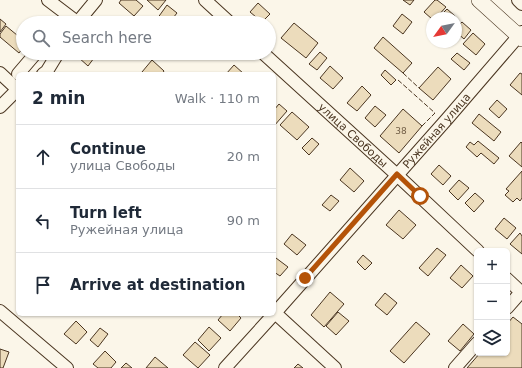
<!DOCTYPE html>
<html lang="en">
<head>
<meta charset="utf-8">
<style>
  body { margin:0; font-family:"DejaVu Sans",sans-serif; background:#f2f2f3; color:#1f2937 }
  .controls { position:absolute; right:12px; bottom:12px; display:grid; overflow:hidden; border-radius:6px; box-shadow:0 1px 3px #0004 }
  .controls button { width:36px; height:36px; display:grid; place-items:center; padding:0; border:0; border-bottom:1px solid #e0e1e3; background:#fff; color:#1f2937; font:20px sans-serif }
  .compass { position:absolute; left:426px; top:12px; width:36px; height:36px; border-radius:50%; background:#fff; box-shadow:0 1px 3px #0004; rotate:237deg }
  .stop { position:absolute; width:12px; height:12px; margin:-9px; border:3px solid #b45309; border-radius:50%; background:#fff }
  .stop.end { background:#b45309; border-color:#fff; box-shadow:0 1px 4px #0008 }
  .list { margin:0; padding:0; list-style:none }
  h2 { display:flex; justify-content:space-between; align-items:center; height:52px; margin:0; padding:0 16px; font-size:17px }
  h2 small { font-size:13px; font-weight:400; color:#747a83 }
  .list li { display:grid; grid-template-columns:26px 1fr auto; gap:12px; align-items:center; box-sizing:border-box; height:64px; padding:0 16px; border-top:1px solid #e0e1e3 }
  .list b { display:block; font-size:15px; white-space:nowrap }
  .list p { margin:0; font-size:13px; white-space:nowrap; color:#747a83 }
  .list em { font-size:13px; font-style:normal; color:#747a83 }
  .icon { flex:none; width:22px; height:22px; fill:none; stroke:currentColor; stroke-width:2; stroke-linecap:round; stroke-linejoin:round }
  .map { position:relative; flex:none; width:522px; height:368px; overflow:hidden }
  .search { position:absolute; background:#fff; box-shadow:0 1px 3px #0004; left:16px; top:16px; width:260px; height:44px; display:flex; align-items:center; gap:10px; box-sizing:border-box; padding:0 14px; border-radius:22px; color:#747a83; font-size:15px }
  .panel { position:absolute; background:#fff; box-shadow:0 1px 3px #0004; left:16px; top:72px; width:260px; height:244px; border-radius:6px }
  .map>svg:first-child { display:block }
</style>
</head>
<body>
<div class="map">
<svg width="522" height="368" viewBox="0 0 522 368">
  <rect width="100%" height="100%" fill="#fbf6e9"/>
  <g fill="#ecdcbc" stroke="#4a3520">
    <polygon points="121,0 136,0 143,6 134,16 119,3"/>
    <polygon points="147,0 166,0 158,10"/>
    <polygon points="403,0 414,0 410,5"/>
    <polygon points="435,0 437,0 446,7 436,18 432,19 424,12"/>
    <polygon points="258,3 270,14 262,22 250,12"/>
    <polygon points="167,5 177,13 169,23 161,23 157,19"/>
    <polygon points="447,9 455,16 454,18 438,18"/>
    <polygon points="402,14 412,22 403,34 393,26"/>
    <polygon points="0,19 6,24 0,32"/>
    <polygon points="462,22 471,30 464,39 456,32 456,28"/>
    <polygon points="294,23 318,43 306,58 281,38"/>
    <polygon points="6,26 23,40 23,48 19,53 0,37 0,34"/>
    <polygon points="473,33 485,44 476,55 463,44"/>
    <polygon points="383,37 412,63 403,73 374,48"/>
    <polygon points="320,52 327,58 317,70 309,64"/>
    <polygon points="81,53 88,53 94,58 88,66 78,57"/>
    <polygon points="457,53 470,63 464,70 451,59"/>
    <polygon points="152,60 164,71 162,74 145,74 142,72"/>
    <polygon points="234,65 244,74 226,74"/>
    <polygon points="330,66 343,78 333,89 320,78"/>
    <polygon points="438,67 451,79 433,100 419,88"/>
    <polygon points="385,70 396,80 391,85 381,75"/>
    <polygon points="520,73 522,74 522,95 510,85"/>
    <polygon points="362,86 371,95 357,111 347,103"/>
    <polygon points="497,100 507,109 499,118 489,109"/>
    <polygon points="279,104 287,111 274,126 274,110"/>
    <polygon points="375,106 386,115 375,127 365,118"/>
    <polygon points="403,109 422,126 399,153 380,136"/>
    <polygon points="292,112 309,127 297,140 280,125"/>
    <polygon points="479,114 501,132 494,141 472,123"/>
    <polygon points="312,138 319,144 309,155 302,148"/>
    <polygon points="478,141 499,158 494,164 481,153 477,157 466,147 470,142 474,145"/>
    <polygon points="521,142 522,143 522,167 509,156"/>
    <polygon points="439,165 451,176 443,185 431,174"/>
    <polygon points="350,168 364,181 354,192 340,180"/>
    <polygon points="522,171 522,198 520,201 517,198 513,202 505,195 509,191 506,189"/>
    <polygon points="459,180 469,188 458,200 449,191"/>
    <polygon points="475,193 484,201 474,212 465,203"/>
    <polygon points="331,195 339,201 330,211 322,205"/>
    <polygon points="399,210 416,225 403,239 386,225"/>
    <polygon points="504,218 516,228 507,239 495,229"/>
    <polygon points="520,233 522,236 522,254 510,244"/>
    <polygon points="292,234 306,245 297,255 284,244"/>
    <polygon points="437,248 446,255 428,276 419,268"/>
    <polygon points="363,255 372,263 365,270 357,262"/>
    <polygon points="276,258 288,267 280,276 274,272 274,260"/>
    <polygon points="461,265 473,276 462,288 450,278"/>
    <polygon points="330,292 344,304 324,327 311,315"/>
    <polygon points="385,293 397,303 387,315 375,305"/>
    <polygon points="338,312 349,321 336,335 326,326"/>
    <polygon points="223,314 237,314 241,318 230,331 218,320"/>
    <polygon points="513,317 522,324 522,368 467,368 480,353 507,353 507,324"/>
    <polygon points="76,321 87,332 76,344 64,334"/>
    <polygon points="416,322 430,334 404,363 390,351"/>
    <polygon points="463,324 474,334 460,351 448,341"/>
    <polygon points="209,327 221,338 209,351 198,340"/>
    <polygon points="100,328 108,334 98,347 90,340"/>
    <polygon points="195,342 210,355 198,368 183,355"/>
    <polygon points="0,349 9,352 3,368 0,368"/>
    <polygon points="105,351 116,362 111,368 98,368 93,364"/>
    <polygon points="155,357 168,368 146,368"/>
    <polygon points="126,363 132,368 121,368"/>
    <polygon points="298,364 303,368 294,368"/>
  </g>
  <g fill="none" stroke-linecap="round" stroke-linejoin="round">
    <g stroke="#4a3520" stroke-width="14">
      <g id="minor">
        <polyline points="48,0 77,22"/>
        <polyline points="205,0 230,23"/>
        <polyline points="518,0 522,4"/>
        <polyline points="77,23 96,0"/>
        <path id="s1" d="M263,53L397,175L478,251"/>
        <polyline points="0,73 18,90"/>
        <polyline points="18,74 36,53"/>
        <polyline points="43,74 47,71 58,53"/>
        <polyline points="0,107 18,89"/>
        <polyline points="507,279 522,293"/>
        <polyline points="507,308 521,292"/>
        <polyline points="0,311 67,368"/>
        <polyline points="274,312 335,368"/>
        <path id="s2" d="M274,314L447,119L522,32"/>
        <polyline points="225,368 274,314"/>
        <polyline points="455,368 477,343"/>
      </g>
    </g>
    <g stroke="#4a3520" stroke-width="16">
      <polyline id="major" points="479,0 522,39"/>
    </g>
    <use href="#minor" stroke="#fbf6e9" stroke-width="12"/>
    <use href="#major" stroke="#fbf6e9" stroke-width="15"/>
    <g stroke="#4a3520" stroke-width="1" stroke-dasharray="5 2" stroke-linecap="butt">
      <polyline points="403,73 419,88"/>
      <polyline points="398,80 435,113 422,126"/>
    </g>
  </g>
  <g fill="none" stroke-linecap="round" stroke-linejoin="round">
    <polyline stroke="#b45309" stroke-width="5" points="305,278 397,174 420,196"/>
  </g>
  <g text-anchor="middle" stroke-width="3" stroke-linejoin="round" paint-order="stroke">
    <g font-size="9" fill="#725f47">
      <text x="401" y="134">38</text>
    </g>
    <g font-size="11" fill="#4a3520" stroke="#fbf6e9">
      <text dy="4" stroke="none"><textPath href="#s2" startOffset="245">Ружейная улица</textPath></text>
      <text dy="4" stroke="none"><textPath href="#s1" startOffset="122">улица Свободы</textPath></text>
    </g>
  </g>
</svg>
<div class="controls">
<button>+</button>
<button>−</button>
<button><svg class="icon" aria-label="layers" viewBox="0 0 24 24"><path d="M12 4l9 5-9 5-9-5zM3 14l9 5 9-5"/></svg></button>
</div>
<svg class="compass" viewBox="-18 -18 36 36"><path d="M0-13l5 13h-10z" fill="#e53935"/><path d="M0 13l5-13h-10z" fill="#747a83"/></svg>
<div class="stop" style="left:420px;top:196px"></div>
<div class="stop end" style="left:305px;top:278px"></div>
<div class="search"><svg class="icon" aria-label="search" viewBox="0 0 24 24"><circle cx="10" cy="10" r="6"/><path d="M15 15l6 6"/></svg>Search here</div>
<section class="panel">
<h2>2 min<small>Walk · 110 m</small></h2>
<ul class="list">
<li><svg class="icon" aria-label="ahead" viewBox="0 0 24 24"><path d="M12 20V5M6 11l6-6 6 6"/></svg><div><b>Continue</b><p>улица Свободы</p></div><em>20 m</em></li>
<li><svg class="icon" aria-label="left" viewBox="0 0 24 24"><path d="M17 20v-9H6M10 6l-5 5 5 5"/></svg><div><b>Turn left</b><p>Ружейная улица</p></div><em>90 m</em></li>
<li><svg class="icon" aria-label="arrive" viewBox="0 0 24 24"><path d="M6 21V4h12l-3 4 3 4H6"/></svg><div><b>Arrive at destination</b></div></li>
</ul>
</section>
</div>
</body>
</html>
